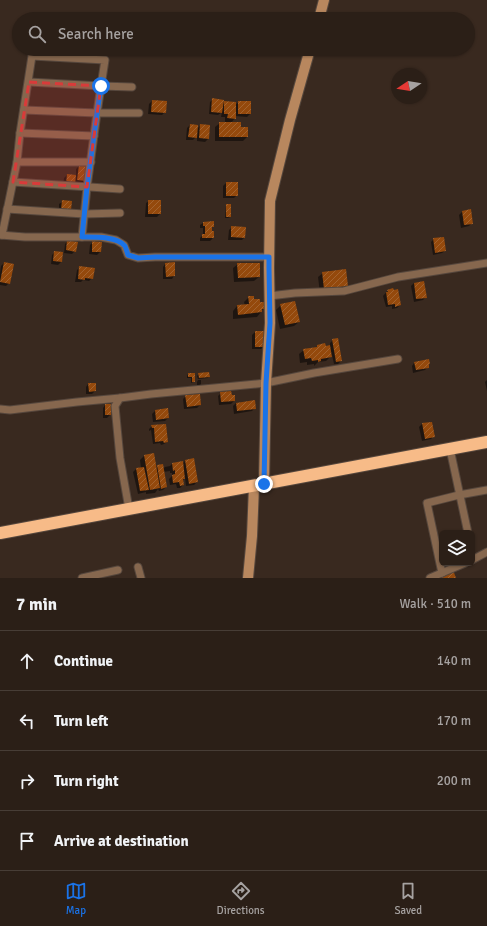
<!DOCTYPE html>
<html lang="en">
<head>
<meta charset="utf-8">
<style>
  body { margin:0; font-family:Signika,sans-serif; background:#332720; color:#f1f3f6 }
  .controls { position:absolute; right:12px; bottom:12px; display:grid; overflow:hidden; border-radius:6px; box-shadow:0 1px 3px #0004 }
  .controls button { width:36px; height:36px; display:grid; place-items:center; padding:0; border:0; border-bottom:1px solid #473d36; background:#2b1f17; color:#f1f3f6; font:20px sans-serif }
  .compass { position:absolute; left:391px; top:68px; width:36px; height:36px; border-radius:50%; background:#2b1f17; box-shadow:0 1px 3px #0004; rotate:258deg }
  .stop { position:absolute; width:12px; height:12px; margin:-9px; border:3px solid #1a73e8; border-radius:50%; background:#fff }
  .stop.end { background:#1a73e8; border-color:#fff; box-shadow:0 1px 4px #0008 }
  .list { margin:0; padding:0; list-style:none }
  h2 { display:flex; justify-content:space-between; align-items:center; height:52px; margin:0; padding:0 16px; font-size:17px }
  h2 small { font-size:13px; font-weight:400; color:#a6a2a1 }
  .list li { display:grid; grid-template-columns:26px 1fr auto; gap:12px; align-items:center; box-sizing:border-box; height:60px; padding:0 16px; border-top:1px solid #473d36 }
  .list b { display:block; font-size:15px; white-space:nowrap }
  .list em { font-size:13px; font-style:normal; color:#a6a2a1 }
  .icon { flex:none; width:22px; height:22px; fill:none; stroke:currentColor; stroke-width:2; stroke-linecap:round; stroke-linejoin:round }
  .map { position:relative; flex:none; width:487px; height:578px; overflow:hidden }
  .search { position:absolute; background:#2b1f17; box-shadow:0 1px 3px #0004; left:12px; right:12px; top:12px; height:44px; display:flex; align-items:center; gap:10px; box-sizing:border-box; padding:0 14px; border-radius:22px; color:#a6a2a1; font-size:15px }
  .sheet { height:292px; background:#2b1f17 }
  nav { display:flex; justify-content:space-around; align-items:center; box-sizing:border-box; height:56px; border-top:1px solid #473d36; background:#2b1f17; font-size:11px; color:#a6a2a1 }
  nav a { display:grid; justify-items:center; gap:2px }
  nav .on { color:#1a73e8 }
  .map>svg:first-child { display:block }
</style>
</head>
<body>
<div class="map">
<svg width="487" height="578" viewBox="0 0 487 578">
  <defs>
    <pattern id="building-hatch" width="6" height="6" patternUnits="userSpaceOnUse"><rect width="6" height="6" fill="#94490c"/><path d="M-1 1l2-2M0 6l6-6M5 7l2-2" fill="none" stroke="#a3632f"/></pattern>
  </defs>
  <rect width="100%" height="100%" fill="#39291f"/>
  <g fill="#0007">
    <polygon points="213,99 222,105 225,102 235,105 239,102 250,114 247,117 235,116 235,118 231,123 247,137 243,141 215,141 215,127 220,123 225,123 225,117 221,117 222,112 218,115 209,114 210,102"/>
    <polygon points="152,101 166,102 165,112 162,115 148,114 149,104"/>
    <polygon points="190,125 197,129 201,125 208,139 205,142 197,141 197,136 193,140 186,140 187,128"/>
    <polygon points="79,166 85,181 82,184 63,186 64,178 67,175 76,175 76,169"/>
    <polygon points="226,183 237,195 234,198 223,198 223,186"/>
    <polygon points="149,201 160,201 160,214 157,217 145,217 146,203"/>
    <polygon points="62,202 71,202 59,212 59,204"/>
    <polygon points="227,205 230,217 228,218 225,218 226,206"/>
    <polygon points="470,211 472,223 469,226 461,228 459,215 462,212"/>
    <polygon points="203,223 213,226 211,228 213,238 210,241 200,241 200,238 203,235 203,228 200,228 200,225"/>
    <polygon points="232,227 244,238 242,240 228,240 229,230"/>
    <polygon points="434,239 445,251 442,253 433,255 431,242"/>
    <polygon points="68,241 75,251 72,254 64,253 65,244"/>
    <polygon points="93,242 100,252 97,255 89,254 90,245"/>
    <polygon points="55,252 62,253 61,262 58,265 51,264 52,255"/>
    <polygon points="4,263 9,283 6,286 0,285 0,273 1,266"/>
    <polygon points="165,264 174,276 172,279 163,279 163,267"/>
    <polygon points="238,264 259,277 254,281 234,282 233,268"/>
    <polygon points="80,267 92,278 89,281 83,280 81,282 75,282 77,270"/>
    <polygon points="323,273 347,285 342,290 320,293 318,277"/>
    <polygon points="414,283 426,297 423,300 414,302 411,286"/>
    <polygon points="388,290 400,305 397,308 392,309 392,306 386,307 383,296"/>
    <polygon points="249,297 259,303 263,309 261,311 261,312 257,317 233,319 233,311 237,306 245,306 244,302"/>
    <polygon points="281,305 299,322 294,326 280,329 276,310"/>
    <polygon points="255,332 264,346 261,349 252,349 252,335"/>
    <polygon points="333,340 341,361 338,364 334,364 332,355 326,361 318,362 314,366 314,364 307,365 307,362 300,363 299,354 304,350 315,348 318,346 325,347 330,346 330,343"/>
    <polygon points="414,363 428,365 428,367 425,370 413,373 412,366"/>
    <polygon points="188,374 194,374 194,381 193,382 191,383 191,378 187,378 187,376"/>
    <polygon points="199,374 209,376 208,378 198,379 197,376"/>
    <polygon points="198,380 201,380 201,384 200,385 197,385 197,382"/>
    <polygon points="487,380 487,391 485,382"/>
    <polygon points="88,384 95,391 92,394 86,394 86,387"/>
    <polygon points="221,393 234,401 231,404 219,405 218,396"/>
    <polygon points="186,396 200,405 197,408 184,409 183,399"/>
    <polygon points="236,403 255,408 252,411 234,414 233,406"/>
    <polygon points="105,405 110,415 107,418 103,418 103,408"/>
    <polygon points="155,411 168,418 165,421 153,422 152,414"/>
    <polygon points="422,424 434,436 431,439 422,441 419,427"/>
    <polygon points="165,425 167,442 164,444 161,445 160,443 153,444 151,430 149,431 149,429 152,426"/>
    <polygon points="144,456 155,468 157,466 163,469 165,467 170,466 172,464 182,463 182,464 185,461 193,459 197,482 194,485 186,486 185,478 182,481 183,485 180,488 177,488 176,484 170,485 169,479 172,476 172,473 170,473 170,471 163,472 166,487 163,490 159,491 158,489 155,493 146,494 146,492 138,494 133,472 136,469 141,468 140,460"/>
  </g>
  <g fill="url(#building-hatch)">
    <polygon points="212,98 224,100 222,113 211,112"/>
    <polygon points="152,100 167,101 166,113 151,112"/>
    <polygon points="224,101 236,102 236,119 227,118 228,114 224,114"/>
    <rect x="238" y="101" width="13" height="13"/>
    <polygon points="219,122 241,122 241,127 248,127 248,137 219,137"/>
    <polygon points="190,124 198,125 197,138 188,137"/>
    <polygon points="200,124 210,125 209,139 199,138"/>
    <polygon points="79,165 88,166 86,181 77,180"/>
    <polygon points="67,174 76,175 75,185 66,184"/>
    <rect x="226" y="182" width="12" height="14"/>
    <polygon points="62,200 72,201 71,210 61,210"/>
    <rect x="148" y="200" width="13" height="14"/>
    <rect x="226" y="204" width="5" height="13"/>
    <polygon points="471,209 473,224 464,225 462,211"/>
    <polygon points="214,221 214,227 212,227 212,231 214,231 214,238 202,238 202,234 205,234 205,226 203,226 203,222"/>
    <polygon points="231,226 246,227 245,238 231,237"/>
    <polygon points="444,237 446,251 435,253 433,238"/>
    <polygon points="67,240 78,242 76,252 66,250"/>
    <polygon points="92,241 102,242 101,252 92,252"/>
    <polygon points="54,251 63,252 62,262 53,261"/>
    <polygon points="4,262 14,264 10,284 0,282"/>
    <polygon points="175,262 175,276 166,277 165,263"/>
    <polygon points="237,263 260,263 260,277 238,278"/>
    <polygon points="79,266 95,268 93,279 85,278 85,280 78,279"/>
    <polygon points="346,269 348,286 324,289 322,272"/>
    <polygon points="424,281 427,298 416,299 414,283"/>
    <polygon points="393,288 394,290 398,289 401,305 395,307 395,304 388,305 386,292 388,292 387,290"/>
    <polygon points="248,296 254,296 254,299 260,299 260,302 264,302 264,309 262,309 262,312 238,315 237,305 249,304"/>
    <polygon points="295,301 300,322 285,325 280,304"/>
    <polygon points="255,331 264,331 265,347 255,347"/>
    <polygon points="338,338 342,361 336,362 332,339"/>
    <polygon points="325,343 326,346 330,345 332,357 321,359 321,361 318,362 318,360 312,361 311,358 305,359 303,349 317,347 317,345"/>
    <polygon points="429,359 430,364 429,364 429,368 416,370 414,362"/>
    <polygon points="209,372 210,377 199,378 198,373"/>
    <polygon points="188,373 195,373 195,382 192,382 192,377 188,377"/>
    <polygon points="88,383 96,383 96,391 89,392"/>
    <polygon points="231,391 232,395 235,395 235,401 221,402 220,392"/>
    <polygon points="200,394 201,405 187,407 185,395"/>
    <polygon points="255,400 256,409 237,411 236,403"/>
    <rect x="105" y="404" width="6" height="11"/>
    <polygon points="168,408 169,418 156,420 155,410"/>
    <polygon points="432,422 435,437 425,439 422,423"/>
    <polygon points="166,424 168,442 164,443 163,441 155,442 154,428 152,428 151,425"/>
    <polygon points="154,453 160,488 150,490 144,455"/>
    <polygon points="194,458 198,482 189,484 185,460"/>
    <polygon points="183,461 185,479 183,479 184,485 180,486 179,482 173,483 172,475 175,474 175,470 173,471 172,463"/>
    <polygon points="163,464 167,487 161,489 157,465"/>
    <polygon points="144,467 149,490 140,491 136,468"/>
    <polygon points="453,570 456,578 435,578"/>
  </g>
  <g fill="none" stroke-linecap="round" stroke-linejoin="round">
    <g stroke="#56473d" stroke-width="9">
      <g id="street">
        <polyline points="29,82 101,86 97,113 87,187 82,237"/>
        <polyline points="24,110 97,113 139,113"/>
        <polyline points="20,133 94,136"/>
        <polyline points="17,162 91,162"/>
        <polyline points="13,182 120,189"/>
        <polyline points="7,209 84,214 120,213"/>
        <polyline points="0,235 25,237 101,237 116,240 124,245 128,255 138,258 155,257 269,257"/>
        <polyline points="2,235 17,162 20,133 32,56 105,60 101,86 132,87"/>
        <polyline points="269,296 295,293 344,291 398,277 487,263"/>
        <polyline points="0,409 10,410 77,402 120,398"/>
        <polyline points="450,449 468,533"/>
        <polyline points="129,509 120,458 115,406 120,398 151,394 266,383 314,373 398,359"/>
        <polyline points="472,560 487,552"/>
        <polyline points="138,567 141,578"/>
        <polyline points="442,573 427,503 459,495 487,490"/>
        <polyline points="82,578 118,570"/>
        <polyline points="430,578 465,563"/>
      </g>
    </g>
    <g stroke="#56473d" stroke-width="12">
      <g id="secondary">
        <polyline points="319,19 324,0"/>
        <polyline points="264,484 266,383 270,323 269,268 270,201 290,120 310,49"/>
        <polyline points="248,578 252,536 254,486"/>
      </g>
    </g>
    <g stroke="#56473d" stroke-width="14">
      <polyline id="highway" points="0,533 487,442"/>
    </g>
    <use href="#street" stroke="#86674e" stroke-width="7"/>
    <use href="#secondary" stroke="#b8875e" stroke-width="10"/>
    <use href="#highway" stroke="#f7bb88" stroke-width="12"/>
  </g>
  <g fill="none" stroke-linecap="round" stroke-linejoin="round">
    <path stroke="#1a73e8" stroke-width="5" d="M101,86L97,113L87,187L82,237C93,237 117,236 125,246C126,248 127,252 128,255L138,258L155,257H269V268L270,323L266,383L264,484"/>
  </g>
  <path fill="#d83b3a" fill-opacity="0.2" stroke="#d83b3a" stroke-width="3" stroke-dasharray="8 5" stroke-linejoin="round" d="M29,82L101,86L87,187L13,182Z"/>
</svg>
<div class="controls">
<button><svg class="icon" aria-label="layers" viewBox="0 0 24 24"><path d="M12 4l9 5-9 5-9-5zM3 14l9 5 9-5"/></svg></button>
</div>
<svg class="compass" viewBox="-18 -18 36 36"><path d="M0-13l5 13h-10z" fill="#e53935"/><path d="M0 13l5-13h-10z" fill="#a6a2a1"/></svg>
<div class="stop" style="left:101px;top:86px"></div>
<div class="stop end" style="left:264px;top:484px"></div>
<div class="search"><svg class="icon" aria-label="search" viewBox="0 0 24 24"><circle cx="10" cy="10" r="6"/><path d="M15 15l6 6"/></svg>Search here</div>
</div>
<section class="sheet">
<h2>7 min<small>Walk · 510 m</small></h2>
<ul class="list">
<li><svg class="icon" aria-label="ahead" viewBox="0 0 24 24"><path d="M12 20V5M6 11l6-6 6 6"/></svg><div><b>Continue</b></div><em>140 m</em></li>
<li><svg class="icon" aria-label="left" viewBox="0 0 24 24"><path d="M17 20v-9H6M10 6l-5 5 5 5"/></svg><div><b>Turn left</b></div><em>170 m</em></li>
<li><svg class="icon" aria-label="right" viewBox="0 0 24 24"><path d="M7 20v-9h11M14 6l5 5-5 5"/></svg><div><b>Turn right</b></div><em>200 m</em></li>
<li><svg class="icon" aria-label="arrive" viewBox="0 0 24 24"><path d="M6 21V4h12l-3 4 3 4H6"/></svg><div><b>Arrive at destination</b></div></li>
</ul>
</section>
<nav>
<a class="on"><svg class="icon" aria-label="map" viewBox="0 0 24 24"><path d="M3 6l6-2 6 2 6-2v14l-6 2-6-2-6 2zM9 4v14M15 6v14"/></svg>Map</a>
<a><svg class="icon" aria-label="directions" viewBox="0 0 24 24"><path d="M12 3l9 9-9 9-9-9zM9 14v-3h6M13 9l2 2-2 2"/></svg>Directions</a>
<a><svg class="icon" aria-label="saved" viewBox="0 0 24 24"><path d="M7 4h10v16l-5-4-5 4z"/></svg>Saved</a>
</nav>
</body>
</html>
